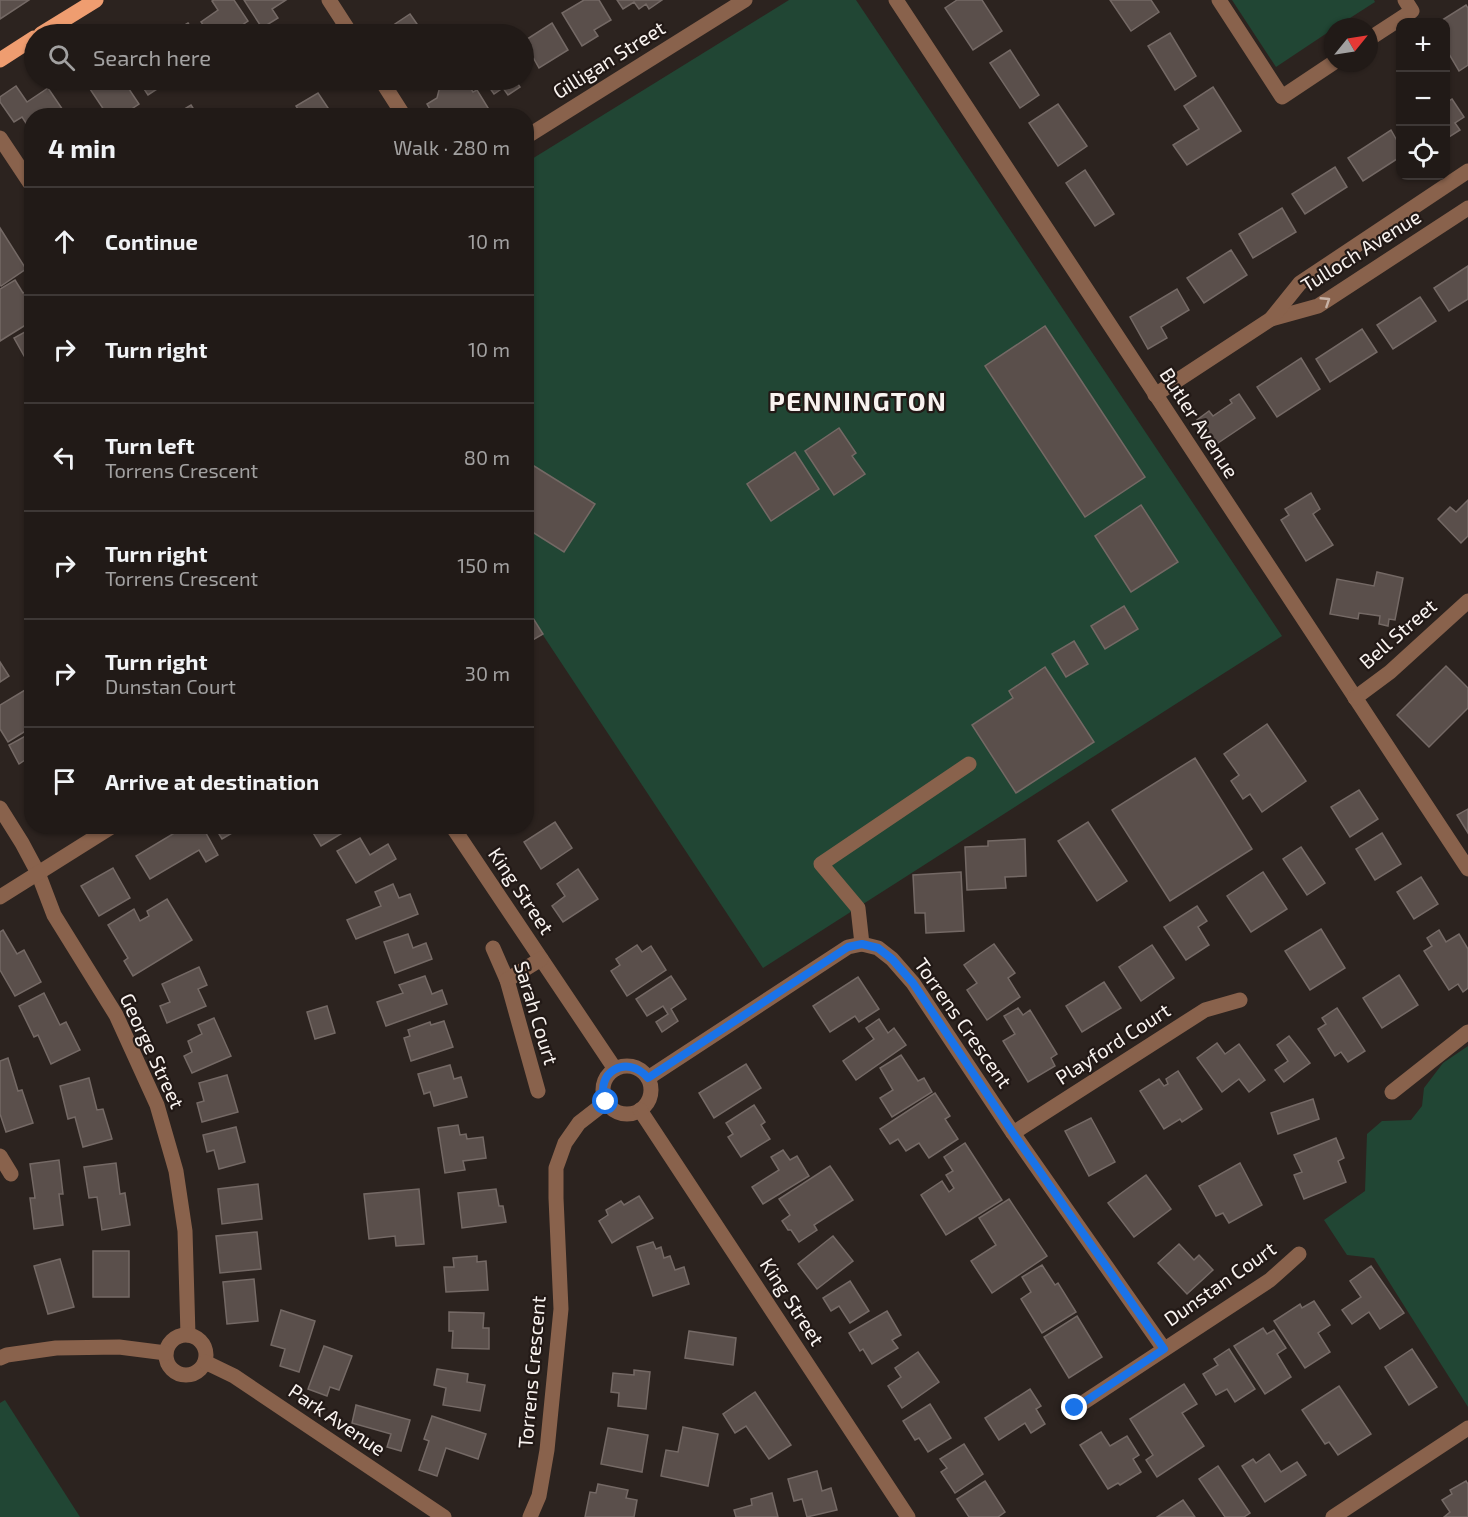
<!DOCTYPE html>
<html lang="en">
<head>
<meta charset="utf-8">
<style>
  body { margin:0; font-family:"Exo 2",sans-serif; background:#2d2724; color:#f1f3f6 }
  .controls { position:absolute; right:18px; top:18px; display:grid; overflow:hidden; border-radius:12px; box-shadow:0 2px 4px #0004 }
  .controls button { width:54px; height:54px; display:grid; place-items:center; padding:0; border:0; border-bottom:2px solid #3e3836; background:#211a17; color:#f1f3f6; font:30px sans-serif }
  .compass { position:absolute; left:1324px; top:18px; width:54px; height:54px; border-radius:50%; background:#211a17; box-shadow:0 2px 4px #0004; rotate:60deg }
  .stop { position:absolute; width:18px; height:18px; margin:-14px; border:4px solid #1a73e8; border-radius:50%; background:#fff }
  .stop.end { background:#1a73e8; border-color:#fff; box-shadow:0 2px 6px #0008 }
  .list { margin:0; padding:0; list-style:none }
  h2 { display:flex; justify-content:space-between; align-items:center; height:78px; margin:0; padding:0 24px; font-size:26px }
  h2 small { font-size:20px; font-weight:400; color:#a2a1a1 }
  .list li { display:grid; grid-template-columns:39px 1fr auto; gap:18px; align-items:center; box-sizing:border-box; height:108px; padding:0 24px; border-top:2px solid #3e3836 }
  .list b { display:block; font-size:22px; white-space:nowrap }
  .list p { margin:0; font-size:20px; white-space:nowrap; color:#a2a1a1 }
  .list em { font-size:20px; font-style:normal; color:#a2a1a1 }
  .icon { flex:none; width:33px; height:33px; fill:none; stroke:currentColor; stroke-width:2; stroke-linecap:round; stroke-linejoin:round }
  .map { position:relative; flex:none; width:1468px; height:1517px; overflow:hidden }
  .search { position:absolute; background:#211a17; box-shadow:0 2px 4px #0004; left:24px; top:24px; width:510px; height:66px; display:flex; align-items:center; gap:15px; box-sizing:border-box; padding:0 21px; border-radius:33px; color:#a2a1a1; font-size:22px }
  .panel { position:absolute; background:#211a17; box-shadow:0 2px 4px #0004; left:24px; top:108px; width:510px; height:726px; border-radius:24px }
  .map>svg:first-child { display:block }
</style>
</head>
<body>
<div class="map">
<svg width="1468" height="1517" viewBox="0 0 1468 1517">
  <rect width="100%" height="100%" fill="#2c231f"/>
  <g fill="#214634">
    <polygon points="789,0 856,0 1282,636 763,968 527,611 527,162"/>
    <polygon points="1232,0 1374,0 1375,2 1336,27 1333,27 1333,29 1276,67"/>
    <polygon points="1468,1046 1468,1407 1374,1258 1347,1255 1324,1220 1365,1191 1367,1134 1382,1121 1411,1120 1422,1106 1424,1088 1443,1063"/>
    <polygon points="5,1400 80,1517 0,1517 0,1403"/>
  </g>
  <g fill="#5a4f4b" stroke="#746965" stroke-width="1.5">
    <polygon points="0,0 29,0 0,19"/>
    <polygon points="214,0 234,0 248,21 229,34 210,34 201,22 218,10 212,1"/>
    <polygon points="244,0 286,0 272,9 278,18 262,28"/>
    <polygon points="584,0 599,0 611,20 594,30 598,36 582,46 562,13"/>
    <polygon points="617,0 662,0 649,9 646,4 639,9 634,2 623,9"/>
    <polygon points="957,0 982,0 1002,31 973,50 945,8"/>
    <polygon points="1110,0 1151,0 1159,12 1131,31"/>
    <polygon points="1466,5 1468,8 1468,65 1459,71 1446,49 1446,22 1439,22"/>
    <polygon points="410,14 424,34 393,34 389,28"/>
    <polygon points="188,23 195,34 175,34 173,32"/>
    <polygon points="552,23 568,50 539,68 524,41"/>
    <polygon points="137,27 143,34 125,34"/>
    <polygon points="1170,33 1196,76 1175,90 1148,46"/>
    <polygon points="1010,50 1039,95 1020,108 990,63"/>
    <polygon points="84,80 111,80 112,82 116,80 123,80 139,104 121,116 108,116"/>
    <polygon points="138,80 171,80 148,95"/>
    <polygon points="450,80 465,80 473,92 477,90 490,111 483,116 434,116 427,104 437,98 439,90 451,82"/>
    <polygon points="484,80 519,80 516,81 520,87 508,95 503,88 494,94"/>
    <polygon points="16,86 27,102 48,88 67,116 32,116 32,132 22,117 14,122 0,102 0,97"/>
    <polygon points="1213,87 1241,131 1187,165 1173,145 1199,129 1184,106"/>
    <polygon points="318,93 332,114 338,111 341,116 302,116 296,106"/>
    <polygon points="1452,99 1464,117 1455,123 1460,130 1446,139 1446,103"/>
    <polygon points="1058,104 1087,146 1058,166 1029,123"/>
    <polygon points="191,105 198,116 177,116 176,114"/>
    <polygon points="1391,130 1400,146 1400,157 1363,181 1348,158"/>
    <polygon points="1335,167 1347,187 1305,214 1292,194"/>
    <polygon points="1085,170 1114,214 1095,226 1066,183"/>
    <polygon points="1282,208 1296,232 1253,258 1239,234"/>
    <polygon points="0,228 26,269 1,286 0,285"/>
    <polygon points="1231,250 1247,275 1204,303 1187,278"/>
    <polygon points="1468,266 1468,299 1449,311 1434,288"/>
    <polygon points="15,280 23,293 32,287 32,321 0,341 0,289"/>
    <polygon points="1177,289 1189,310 1161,327 1167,338 1148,349 1130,317"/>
    <polygon points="1420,297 1436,321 1393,349 1377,325"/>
    <polygon points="1045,326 1145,477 1085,517 985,366"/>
    <polygon points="32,328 32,370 14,338"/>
    <polygon points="1362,329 1377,352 1330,382 1316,359"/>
    <polygon points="1301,358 1320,389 1277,417 1257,387"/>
    <polygon points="1239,394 1255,418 1215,445 1197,420 1209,411 1213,416 1232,403 1230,400"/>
    <polygon points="839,428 856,453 852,456 865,474 834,495 805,451"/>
    <polygon points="795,452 819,489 771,521 747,484"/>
    <polygon points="526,461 595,504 564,552 526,528"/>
    <polygon points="1311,493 1320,509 1313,514 1333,545 1306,561 1281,520 1289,515 1285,509"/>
    <polygon points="1468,500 1468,536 1461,543 1438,519 1450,507 1456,512"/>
    <polygon points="1141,505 1178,562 1131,592 1095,536"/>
    <polygon points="1377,572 1403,578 1395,620 1389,619 1388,626 1379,624 1380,616 1359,613 1358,619 1330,614 1337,579 1374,586"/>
    <polygon points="1124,606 1138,629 1105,649 1091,626"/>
    <polygon points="526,607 543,634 526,644"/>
    <polygon points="1074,641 1088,664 1066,677 1052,654"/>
    <polygon points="0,662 9,676 0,682"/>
    <polygon points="1446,666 1468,688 1468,708 1429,747 1397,715"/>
    <polygon points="1045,667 1094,742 1016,793 972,725 1013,698 1009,691"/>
    <polygon points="25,690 32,700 32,727 8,742 0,729 0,705"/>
    <polygon points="1267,724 1306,781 1262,812 1250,794 1243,799 1231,781 1239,775 1224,754"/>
    <polygon points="31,733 32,733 32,773 25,760 19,764 9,745"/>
    <polygon points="1195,758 1252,849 1170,901 1112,810"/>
    <polygon points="1359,790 1378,819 1350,837 1331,807"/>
    <polygon points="1468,809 1468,833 1457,815"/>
    <polygon points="555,822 572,848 541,869 524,842"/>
    <polygon points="1088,822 1127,881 1097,901 1058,841"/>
    <polygon points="186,826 202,826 218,855 206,862 199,850 150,879 136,856"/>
    <polygon points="207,826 244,826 222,839 216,829 210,833"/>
    <polygon points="309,826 347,826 349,829 321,846"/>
    <polygon points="1382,833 1401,864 1375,880 1356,849"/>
    <polygon points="360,838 370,855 388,844 396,859 356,883 337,851"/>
    <polygon points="1025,839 1026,876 1005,877 1006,888 967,890 965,847 988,846 988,841"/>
    <polygon points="1301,847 1325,883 1307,895 1283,859"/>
    <polygon points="113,868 130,898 99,916 81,886"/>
    <polygon points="578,869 598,899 563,922 552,906 565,896 557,884"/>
    <polygon points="961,872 964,931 926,933 925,913 915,913 913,875"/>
    <polygon points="1263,872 1287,909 1251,932 1227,896"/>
    <polygon points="1421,877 1438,904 1414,919 1397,892"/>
    <polygon points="393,884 399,898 410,894 418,914 356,939 347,920 381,906 375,892"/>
    <polygon points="167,899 192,940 133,976 124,961 128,958 108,925 134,909 140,921 149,916 147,911"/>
    <polygon points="1197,906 1207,921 1198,927 1209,945 1186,960 1164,927"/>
    <polygon points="1321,929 1345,968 1310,990 1285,951"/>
    <polygon points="3,930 17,954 24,950 41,982 15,996 0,970 0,932"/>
    <polygon points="1439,930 1446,942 1459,934 1468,949 1468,988 1463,992 1458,984 1449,990 1424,951 1432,946 1427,938"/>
    <polygon points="408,934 413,948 426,943 432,959 395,973 384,942"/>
    <polygon points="994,944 1015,973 1008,978 1020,997 987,1020 967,990 977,983 964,965"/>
    <polygon points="637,945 642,952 651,946 666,970 627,996 611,971 620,965 616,959"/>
    <polygon points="1152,945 1174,978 1141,1001 1119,967"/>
    <polygon points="199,967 207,985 198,989 206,1006 167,1023 160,1006 170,1002 162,984"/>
    <polygon points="1399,975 1418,1005 1382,1028 1363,998"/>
    <polygon points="425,976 432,994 442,990 447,1004 386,1026 377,1002 403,993 399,985"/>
    <polygon points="671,976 686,999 671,1009 678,1021 662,1032 656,1022 668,1014 663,1006 647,1016 636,999"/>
    <polygon points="858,977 879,1009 859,1022 855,1016 830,1032 813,1006"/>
    <polygon points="1104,982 1121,1008 1082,1032 1066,1006"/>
    <polygon points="44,993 60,1025 66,1022 80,1050 51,1064 38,1035 34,1037 19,1006"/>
    <polygon points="327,1006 335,1033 315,1039 307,1012"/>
    <polygon points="1018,1008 1023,1015 1030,1010 1057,1054 1051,1058 1055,1066 1028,1082 1003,1041 1015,1034 1004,1016"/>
    <polygon points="1337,1008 1365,1051 1348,1062 1341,1052 1335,1056 1318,1029 1326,1024 1322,1018"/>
    <polygon points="214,1018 231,1056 192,1073 184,1056 192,1052 188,1041 202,1034 198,1025"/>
    <polygon points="879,1019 888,1033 894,1028 906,1045 856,1080 843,1061 874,1039 866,1028"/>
    <polygon points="444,1021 453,1047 411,1061 404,1038 410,1036 408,1030 430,1022 431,1025"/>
    <polygon points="1289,1036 1310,1063 1284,1082 1275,1070 1288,1061 1277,1045"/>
    <polygon points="1217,1043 1225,1054 1239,1044 1265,1080 1249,1092 1239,1079 1222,1092 1197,1058"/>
    <polygon points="901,1055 918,1081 924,1078 932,1092 892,1117 880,1098 893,1090 880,1068"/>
    <polygon points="8,1058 18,1091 22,1090 33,1123 6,1132 0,1114 0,1061"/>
    <polygon points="746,1064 761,1088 714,1118 699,1093"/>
    <polygon points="450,1065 454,1079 461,1077 467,1097 434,1106 430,1092 424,1094 418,1074"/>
    <polygon points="1178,1071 1202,1109 1182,1122 1180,1119 1164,1129 1140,1091 1159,1079 1164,1086 1168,1084 1166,1079"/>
    <polygon points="227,1075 238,1112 202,1122 197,1103 204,1101 199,1083"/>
    <polygon points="89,1078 97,1110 103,1109 112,1139 83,1147 75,1117 68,1119 60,1086"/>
    <polygon points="935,1093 950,1116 945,1119 958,1139 929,1158 919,1143 906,1151 898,1139 890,1144 880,1129"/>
    <polygon points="1313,1099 1319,1119 1278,1134 1271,1113"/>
    <polygon points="754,1105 765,1122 761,1125 770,1139 741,1157 728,1137 733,1134 726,1123"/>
    <polygon points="1091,1118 1115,1162 1089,1176 1065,1131"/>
    <polygon points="458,1125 460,1135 466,1134 467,1139 483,1137 486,1158 463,1161 465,1170 445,1173 438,1128"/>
    <polygon points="236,1127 245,1162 219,1169 214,1150 207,1152 203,1135"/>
    <polygon points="1336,1138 1344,1158 1338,1161 1346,1182 1304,1199 1294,1175 1302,1172 1294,1155"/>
    <polygon points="965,1143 1002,1200 946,1235 921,1195 942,1181 949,1192 954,1188 946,1175 953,1171 944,1157"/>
    <polygon points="783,1150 790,1160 797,1156 809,1176 763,1204 752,1187 779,1170 771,1157"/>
    <polygon points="59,1160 63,1194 59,1194 63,1225 34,1229 30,1198 35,1198 30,1164"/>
    <polygon points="116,1163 120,1194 125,1193 130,1225 102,1230 97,1197 89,1198 84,1167"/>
    <polygon points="1240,1163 1262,1205 1229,1223 1223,1213 1216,1216 1199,1186"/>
    <polygon points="830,1166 853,1200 814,1225 817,1230 799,1242 791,1230 788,1230 782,1221 790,1215 779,1199"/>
    <polygon points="1146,1175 1171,1209 1134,1237 1108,1203"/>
    <polygon points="258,1184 262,1219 222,1224 218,1189"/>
    <polygon points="419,1189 424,1244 396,1246 395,1236 369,1239 364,1194"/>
    <polygon points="496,1189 499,1206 503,1206 506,1222 462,1228 458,1193"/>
    <polygon points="639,1196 653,1218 612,1243 599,1221 608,1215 606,1210 621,1201 624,1205"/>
    <polygon points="1009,1199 1047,1256 992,1293 971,1261 996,1245 979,1218"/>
    <polygon points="257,1232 261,1269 220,1273 216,1236"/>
    <polygon points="833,1236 853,1261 817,1289 798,1264"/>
    <polygon points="653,1242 656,1249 661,1247 664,1258 670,1256 675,1270 684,1267 689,1284 653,1296 637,1247"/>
    <polygon points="1179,1244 1194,1260 1199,1255 1213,1270 1187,1294 1158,1263"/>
    <rect x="93" y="1251" width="36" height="46"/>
    <polygon points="477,1256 477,1262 486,1261 488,1290 446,1292 444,1267 454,1267 453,1258"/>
    <polygon points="60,1259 74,1307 48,1314 34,1266"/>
    <polygon points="1042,1265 1055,1285 1058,1283 1076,1312 1042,1333 1021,1299 1031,1292 1022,1277"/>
    <polygon points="1371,1266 1404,1313 1380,1329 1369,1312 1352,1324 1342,1310 1361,1297 1350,1281"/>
    <polygon points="254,1279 258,1321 227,1324 223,1282"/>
    <polygon points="850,1281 869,1311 850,1323 839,1306 831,1311 823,1298"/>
    <polygon points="1314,1301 1330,1325 1318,1333 1330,1352 1305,1368 1274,1321 1300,1304 1302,1308"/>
    <polygon points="281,1310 315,1321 299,1372 280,1366 285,1349 271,1345"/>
    <polygon points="887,1311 901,1335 892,1340 898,1348 872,1364 863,1349 860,1351 849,1333"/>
    <polygon points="449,1312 484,1313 483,1328 489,1328 489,1349 452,1348 453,1331 449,1331"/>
    <polygon points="1077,1316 1102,1357 1069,1378 1044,1337"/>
    <polygon points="1263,1328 1267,1334 1274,1330 1286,1348 1277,1354 1291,1377 1265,1394 1234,1346"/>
    <polygon points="689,1331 736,1338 733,1365 685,1358"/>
    <polygon points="324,1346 352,1356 339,1390 330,1387 327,1396 308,1389"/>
    <polygon points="1229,1349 1255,1389 1235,1402 1227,1389 1216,1395 1203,1374 1218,1365 1214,1359"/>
    <polygon points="1412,1349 1437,1387 1409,1405 1385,1367"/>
    <polygon points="918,1352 939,1382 902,1408 888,1386 901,1377 895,1368"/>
    <polygon points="437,1369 468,1374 467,1382 485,1385 480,1411 443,1405 446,1388 434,1385"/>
    <polygon points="634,1370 650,1372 646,1409 618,1406 619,1393 611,1392 613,1373 634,1375"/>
    <polygon points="1184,1384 1197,1404 1182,1413 1204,1446 1157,1477 1146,1460 1153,1455 1130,1419"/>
    <polygon points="1339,1386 1371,1434 1338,1455 1329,1442 1325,1444 1302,1410"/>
    <polygon points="1030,1389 1041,1406 1036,1409 1045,1424 1031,1433 1025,1423 999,1440 985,1418"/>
    <polygon points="755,1392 791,1445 769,1459 746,1426 735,1433 723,1414"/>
    <polygon points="930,1404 951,1438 928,1452 919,1438 915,1440 903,1421"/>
    <polygon points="356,1405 410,1420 401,1451 387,1447 391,1434 352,1423"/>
    <polygon points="432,1416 486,1434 478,1459 446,1448 437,1476 419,1470 429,1441 424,1439"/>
    <polygon points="683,1427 718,1434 708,1486 661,1476 666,1450 678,1452"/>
    <polygon points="608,1428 648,1435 642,1472 601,1464"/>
    <polygon points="1101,1432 1110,1446 1127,1436 1139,1455 1133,1459 1141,1472 1120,1485 1118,1483 1108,1489 1080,1445"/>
    <polygon points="964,1444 983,1474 955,1493 941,1472 947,1468 940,1459"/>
    <polygon points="1269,1454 1281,1472 1297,1462 1306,1475 1265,1502 1242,1466 1253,1459 1256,1463"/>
    <polygon points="1218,1466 1250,1513 1244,1517 1225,1517 1199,1479"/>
    <polygon points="817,1471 822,1491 831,1488 837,1510 807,1517 802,1499 794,1501 788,1479"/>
    <polygon points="985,1481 1005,1512 998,1517 969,1517 957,1499"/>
    <polygon points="1466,1481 1468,1484 1468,1517 1444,1517 1450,1512 1442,1500 1452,1494 1450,1490"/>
    <polygon points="598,1484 628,1490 626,1498 637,1500 634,1517 585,1517 590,1492 596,1493"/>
    <polygon points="772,1493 778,1517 736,1517 734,1510 752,1505 751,1499"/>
    <polygon points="1183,1500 1195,1517 1157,1517"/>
  </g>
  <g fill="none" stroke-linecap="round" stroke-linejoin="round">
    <g stroke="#89624c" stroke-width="15">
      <polyline points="329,0 351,34"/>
      <polyline points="896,0 1468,869"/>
      <polyline points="1219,0 1282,97 1333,63"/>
      <polyline points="1369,39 1412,11 1405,0"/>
      <polyline points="381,80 404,116"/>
      <polyline points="526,137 745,0"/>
      <polyline points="0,138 32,186"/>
      <polyline points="1271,319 1318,306 1468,208"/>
      <polyline points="1155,395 1271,319 1300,283 1468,171"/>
      <polyline points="1355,698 1390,672 1468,601"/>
      <polyline points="0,808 22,843 38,873 54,915 116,1015 157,1105 176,1171 185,1231 188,1335"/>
      <polyline points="452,826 615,1069"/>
      <polyline points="0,897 113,826"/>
      <polyline points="862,944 858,908 821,864 969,764"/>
      <polyline points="493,948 507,980 538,1091"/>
      <polyline points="507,980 541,959"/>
      <circle cx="627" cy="1090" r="24"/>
      <polyline points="648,1078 848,947 862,944 878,948 892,959 913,983 1013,1133 1164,1349"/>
      <polyline points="1392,1092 1468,1032"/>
      <polyline points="640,1110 908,1517"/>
      <polyline points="1013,1133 1205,1010 1240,1000"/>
      <polyline points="0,1156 11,1174"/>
      <circle cx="186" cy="1355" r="20"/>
      <polyline points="0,1358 7,1355 56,1348 119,1347 166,1353"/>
      <polyline points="205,1362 234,1376 444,1517"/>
      <polyline points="1075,1408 1270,1280 1299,1254"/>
      <polyline points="530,1517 539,1496 547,1450 561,1309 556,1198 556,1168 565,1143 579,1123 606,1102"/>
      <polyline points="1333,1517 1468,1428"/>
    </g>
    <g stroke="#ef9d70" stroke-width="15">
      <polyline points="41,34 96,0"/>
      <polyline points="0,60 34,38"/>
    </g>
  </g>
  <defs><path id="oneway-chevron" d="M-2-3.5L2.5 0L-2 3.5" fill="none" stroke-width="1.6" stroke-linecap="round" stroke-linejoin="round" transform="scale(1.5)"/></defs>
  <use stroke="#c7b2a6" href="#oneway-chevron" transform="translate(1326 301) rotate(-33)"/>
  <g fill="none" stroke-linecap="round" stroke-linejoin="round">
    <path stroke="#1a73e8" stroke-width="8" d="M606,1102C593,1073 627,1053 648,1078L848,947L862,944L878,948L892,959L913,983L1013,1133L1164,1349L1075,1408"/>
  </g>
  <g text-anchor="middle" stroke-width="4.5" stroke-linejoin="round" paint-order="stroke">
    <g font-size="20" fill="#f9f3f0" stroke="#221916">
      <text transform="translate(609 60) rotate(-32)" y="7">Gilligan Street</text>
      <text transform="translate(1361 251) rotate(-32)" y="7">Tulloch Avenue</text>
      <text transform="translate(1199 423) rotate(57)" y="7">Butler Avenue</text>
      <text transform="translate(1398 634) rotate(-41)" y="7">Bell Street</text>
      <text transform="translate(521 891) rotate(56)" y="7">King Street</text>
      <text transform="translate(536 1013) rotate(73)" y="7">Sarah Court</text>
      <text transform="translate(963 1023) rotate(55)" y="7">Torrens Crescent</text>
      <text transform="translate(1113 1044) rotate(-33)" y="7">Playford Court</text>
      <text transform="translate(152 1051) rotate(65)" y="7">George Street</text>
      <text transform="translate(1220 1284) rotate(-35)" y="7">Dunstan Court</text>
      <text transform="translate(792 1302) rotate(57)" y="7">King Street</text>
      <text transform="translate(532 1372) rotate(-85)" y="7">Torrens Crescent</text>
      <text transform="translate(337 1420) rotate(34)" y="7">Park Avenue</text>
    </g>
    <g font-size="26" font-weight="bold" letter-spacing="1.5" fill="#f9f3f0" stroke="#221916">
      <text x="858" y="411">PENNINGTON</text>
    </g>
  </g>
</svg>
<div class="controls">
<button>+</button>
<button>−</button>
<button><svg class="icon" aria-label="locate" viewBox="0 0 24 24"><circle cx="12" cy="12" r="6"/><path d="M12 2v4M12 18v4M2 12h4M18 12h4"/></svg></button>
</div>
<svg class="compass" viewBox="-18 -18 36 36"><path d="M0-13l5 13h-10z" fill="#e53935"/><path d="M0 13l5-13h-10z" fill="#a2a1a1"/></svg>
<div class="stop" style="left:606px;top:1102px"></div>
<div class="stop end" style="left:1075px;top:1408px"></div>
<div class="search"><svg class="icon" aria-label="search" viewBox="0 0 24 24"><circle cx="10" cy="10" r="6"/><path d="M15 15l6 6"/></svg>Search here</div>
<section class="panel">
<h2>4 min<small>Walk · 280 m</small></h2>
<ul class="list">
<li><svg class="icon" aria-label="ahead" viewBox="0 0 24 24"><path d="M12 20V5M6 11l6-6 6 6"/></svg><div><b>Continue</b></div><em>10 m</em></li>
<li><svg class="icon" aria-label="right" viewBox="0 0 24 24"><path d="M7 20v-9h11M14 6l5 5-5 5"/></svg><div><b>Turn right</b></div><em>10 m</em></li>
<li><svg class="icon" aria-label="left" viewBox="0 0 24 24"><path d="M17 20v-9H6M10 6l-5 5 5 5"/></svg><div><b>Turn left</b><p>Torrens Crescent</p></div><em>80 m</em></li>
<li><svg class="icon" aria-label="right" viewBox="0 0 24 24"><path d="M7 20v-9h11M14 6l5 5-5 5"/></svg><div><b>Turn right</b><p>Torrens Crescent</p></div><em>150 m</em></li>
<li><svg class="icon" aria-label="right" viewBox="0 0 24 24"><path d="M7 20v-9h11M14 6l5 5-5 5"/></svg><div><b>Turn right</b><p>Dunstan Court</p></div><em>30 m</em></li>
<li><svg class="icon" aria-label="arrive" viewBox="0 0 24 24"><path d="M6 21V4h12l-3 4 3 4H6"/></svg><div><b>Arrive at destination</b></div></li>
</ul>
</section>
</div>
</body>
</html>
